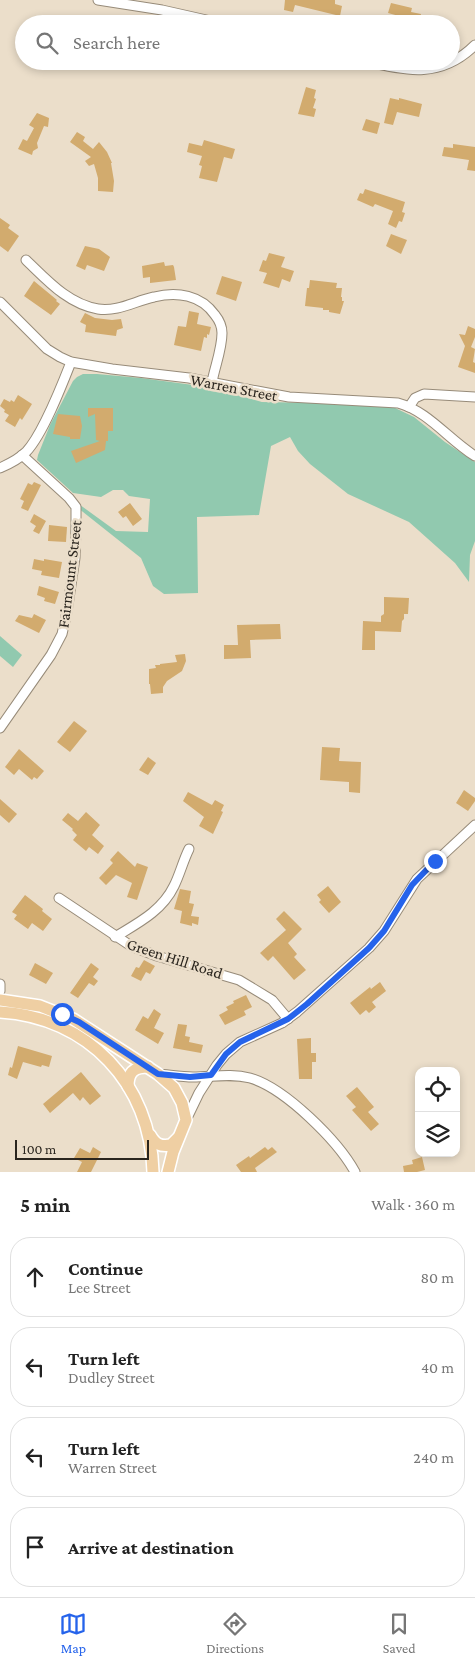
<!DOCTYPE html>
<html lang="en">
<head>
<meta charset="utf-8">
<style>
  body { margin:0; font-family:"Crimson Pro",serif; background:#f6f6f6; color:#222 }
  .controls { position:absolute; right:15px; bottom:15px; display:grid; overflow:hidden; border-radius:10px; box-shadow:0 2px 8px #0003 }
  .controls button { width:45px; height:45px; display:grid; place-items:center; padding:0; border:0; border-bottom:1px solid #e0e0e0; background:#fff; color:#222; font:25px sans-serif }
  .scale { position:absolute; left:15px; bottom:12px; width:134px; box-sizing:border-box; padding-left:5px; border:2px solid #2a251e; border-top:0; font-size:14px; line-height:18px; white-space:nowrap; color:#2a251e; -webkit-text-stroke:4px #ebdeca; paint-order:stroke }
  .stop { position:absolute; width:15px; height:15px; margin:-11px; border:4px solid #2563eb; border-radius:50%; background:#fff }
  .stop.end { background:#2563eb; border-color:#fff; box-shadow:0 1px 5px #0008 }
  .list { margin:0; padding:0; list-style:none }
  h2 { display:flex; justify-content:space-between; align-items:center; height:65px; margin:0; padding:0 20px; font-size:21px }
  h2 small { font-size:16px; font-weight:400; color:#767676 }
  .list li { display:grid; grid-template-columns:32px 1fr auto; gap:15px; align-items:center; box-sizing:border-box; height:80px; margin:0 10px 10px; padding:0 10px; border:1px solid #e0e0e0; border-radius:20px }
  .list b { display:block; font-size:19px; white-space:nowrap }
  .list p { margin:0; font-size:16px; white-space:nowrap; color:#767676 }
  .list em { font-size:16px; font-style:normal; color:#767676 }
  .icon { flex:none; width:28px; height:28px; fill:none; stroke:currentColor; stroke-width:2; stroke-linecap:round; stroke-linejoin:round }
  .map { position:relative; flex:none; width:475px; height:1172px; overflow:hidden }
  .search { position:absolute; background:#fff; box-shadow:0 2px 8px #0003; left:15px; right:15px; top:15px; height:55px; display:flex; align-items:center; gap:12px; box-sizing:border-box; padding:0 18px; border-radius:28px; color:#767676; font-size:19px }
  .sheet { height:425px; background:#fff }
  nav { display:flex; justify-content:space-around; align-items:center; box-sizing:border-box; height:70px; border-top:1px solid #e0e0e0; background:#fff; font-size:14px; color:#767676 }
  nav a { display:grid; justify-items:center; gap:2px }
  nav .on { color:#2563eb }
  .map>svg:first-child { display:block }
</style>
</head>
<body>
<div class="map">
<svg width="475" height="1172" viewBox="0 0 475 1172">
  <rect width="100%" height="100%" fill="#ebdeca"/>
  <g fill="#91c9af">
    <polygon points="83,374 97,374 141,378 208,387 262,402 379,404 393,407 414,417 445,442 475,462 475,541 470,555 469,582 455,563 409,522 348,494 310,464 298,451 290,437 271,446 259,515 197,517 198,593 164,594 153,586 141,558 78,508 76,502 116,531 148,532 150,499 129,496 123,490 113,490 101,497 73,493 37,460 38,455 50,425 73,381 77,377"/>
    <polygon points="0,636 22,655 13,667 0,656"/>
  </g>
  <g fill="#d2ab6e">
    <polygon points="285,0 335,0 335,4 342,6 340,16 295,5 293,12 284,10"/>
    <polygon points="391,3 412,8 411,12 421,14 419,24 398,24 399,16 388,13"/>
    <polygon points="306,87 316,90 314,98 316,99 313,108 316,109 314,117 298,114"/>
    <polygon points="390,98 399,100 399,98 422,104 419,117 397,112 393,125 384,123"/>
    <polygon points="37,113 49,118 48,127 44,126 37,143 38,148 33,151 32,155 18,149 23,139 27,141 34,128 29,125"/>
    <polygon points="366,119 380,123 377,134 362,130"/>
    <polygon points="77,132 85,137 83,141 93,149 99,142 107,152 112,163 111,163 114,181 113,192 98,191 98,178 94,164 89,166 85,161 91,157 70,142"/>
    <polygon points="204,140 235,149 232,159 224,157 217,182 199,178 202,166 199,165 202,156 187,152 189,143 202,146"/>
    <polygon points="453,144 475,147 475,171 467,170 469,160 442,156 444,147 453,148"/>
    <polygon points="365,189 405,202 402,212 405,213 402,222 399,221 396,228 388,224 393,211 375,204 373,207 357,200 360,193 363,194"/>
    <polygon points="0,218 10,225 8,228 19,236 8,252 0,246"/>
    <polygon points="391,234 407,240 401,254 386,246"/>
    <polygon points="85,246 99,249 110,257 104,271 87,265 85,270 76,266"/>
    <polygon points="269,253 285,257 281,267 294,271 290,282 282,279 279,288 263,283 267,273 259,271 263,260 266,261"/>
    <polygon points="164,262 165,266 173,265 174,267 176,280 150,283 150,277 143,278 142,266"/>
    <polygon points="222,276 242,282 236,301 216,294"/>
    <polygon points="310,280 337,283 336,288 342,288 341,297 342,297 342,301 344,301 340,314 329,312 329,310 323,310 323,308 305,306 307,288 309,288"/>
    <polygon points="34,281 57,300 56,301 60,304 51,315 24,296"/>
    <polygon points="189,311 199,313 197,324 211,327 209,335 207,334 207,338 204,337 201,351 174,345 178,326 186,327"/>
    <polygon points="85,313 95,318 112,320 121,319 123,328 117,330 116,336 85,332 86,325 80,322"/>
    <polygon points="468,326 475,329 475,337 471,347 475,349 473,362 475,363 475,373 458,367 465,346 459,334 465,335"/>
    <polygon points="18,395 32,404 22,420 20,418 15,427 5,421 9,415 4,412 5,410 0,406 4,399 10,402 11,400 14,402"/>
    <polygon points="88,408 113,408 113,431 108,431 108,441 106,441 105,450 76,463 71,451 100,441 96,440 95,414 88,417"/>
    <polygon points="58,414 80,416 82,426 80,439 70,439 70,437 53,434"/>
    <polygon points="34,482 41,485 28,511 21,508 24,501 20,499 28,483 32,485"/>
    <polygon points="130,503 142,519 133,526 126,516 123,518 118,512"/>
    <polygon points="34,514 46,521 39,534 33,531 36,526 30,522"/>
    <polygon points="49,525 67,527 66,542 48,541"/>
    <polygon points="34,559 44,561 44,559 62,562 59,578 41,575 42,571 32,569"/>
    <polygon points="39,586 59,592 55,604 44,601 45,598 37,595"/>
    <polygon points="384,597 409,598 408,614 404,614 404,619 402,621 401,632 375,631 375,650 362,650 363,621 381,622 381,616 384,614"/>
    <polygon points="34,614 46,620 39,633 15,621 19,615 32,618"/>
    <polygon points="280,624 281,639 250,640 251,658 224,659 224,645 238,645 237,625"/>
    <polygon points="185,654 186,661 182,671 167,681 163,687 163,693 151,694 150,684 149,684 149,669 156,668 155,665 160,665 160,664 177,662 175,655"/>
    <polygon points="74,721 87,731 70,752 57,742"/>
    <polygon points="322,747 340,748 339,761 361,762 360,793 349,792 349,782 320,780"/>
    <polygon points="19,749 44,771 37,779 34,777 32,780 19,769 14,775 5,767"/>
    <polygon points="148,757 156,763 148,775 139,770"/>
    <polygon points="464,790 475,798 475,801 468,811 456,803"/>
    <polygon points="188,792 212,805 215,800 224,805 221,811 223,812 213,834 199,826 204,817 183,801"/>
    <polygon points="0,799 17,814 9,823 0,815"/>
    <polygon points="86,812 100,825 92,835 104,846 98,854 89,847 86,851 73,840 77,835 72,830 73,829 62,820 68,813 78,821"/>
    <polygon points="118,851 135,867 137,863 148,867 137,900 127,897 132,883 116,875 106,885 99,878 113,863 110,860"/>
    <polygon points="328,886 341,902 329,913 319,902 321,900 317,895"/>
    <polygon points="180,889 191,891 189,903 194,904 191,916 199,917 198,925 192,923 192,926 180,923 182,911 174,909"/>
    <polygon points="25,895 43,909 42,911 52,919 43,931 32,923 28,929 14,919 17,915 12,912"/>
    <polygon points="284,911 302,929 288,943 297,954 294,957 306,970 294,980 273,956 268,961 260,953 286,930 276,919"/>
    <polygon points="144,960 155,966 150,974 146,972 141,981 131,976 136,967 139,968"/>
    <polygon points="35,963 53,973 46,984 29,975"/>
    <polygon points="91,963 99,969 93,977 98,981 94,986 89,983 78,998 70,993"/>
    <polygon points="380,982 386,991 372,1002 376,1007 369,1013 366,1010 360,1015 350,1003 370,987 371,989"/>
    <polygon points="246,995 252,1007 244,1011 246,1015 225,1025 219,1015 228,1010 226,1007 234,1003 233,1001"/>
    <polygon points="154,1009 161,1014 154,1028 164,1033 158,1044 135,1030 143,1016 148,1019"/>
    <polygon points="178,1024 187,1025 185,1036 190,1037 189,1042 203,1045 201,1053 173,1048"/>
    <polygon points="311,1038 311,1053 316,1053 316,1062 312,1062 312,1079 299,1079 297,1039"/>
    <polygon points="18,1046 52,1056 49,1067 42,1065 41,1067 23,1062 17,1079 8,1075 10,1067 12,1068"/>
    <polygon points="81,1072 101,1096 90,1105 83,1097 80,1101 73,1093 50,1113 43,1104"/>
    <polygon points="357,1087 374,1107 368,1112 379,1124 371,1131 352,1110 356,1107 346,1096"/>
    <polygon points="93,1147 101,1152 91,1172 77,1172 82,1162 74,1158 80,1148 90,1153"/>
    <polygon points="265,1147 268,1150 272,1147 277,1152 255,1168 257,1172 241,1172 236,1165 249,1156 250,1158"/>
    <polygon points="422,1157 425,1170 417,1172 404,1172 403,1166 413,1164 412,1160"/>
  </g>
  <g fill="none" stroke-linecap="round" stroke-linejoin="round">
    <g stroke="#978b79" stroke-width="11">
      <g id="minor">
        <polyline points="98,0 162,10 224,24"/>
        <path d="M366,61C407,72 442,78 475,45"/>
        <path d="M26,260C47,280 68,304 98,309C118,312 135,301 154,297C177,291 201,295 215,315C219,320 222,326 222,333C222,349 215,366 212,382"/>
        <path d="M0,302L47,349L60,357L71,362L112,369L189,378L289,397L398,403C428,411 449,440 475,456"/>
        <polyline points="409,407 415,398 424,394 475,397"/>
        <path d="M0,468C9,464 19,459 26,452C43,434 62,385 71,362"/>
        <polyline points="0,728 51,655 62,634 67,612 75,558 76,526 76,507 69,498 22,455"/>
        <polyline points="59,898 131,946 157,956 239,980 272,1000 288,1019"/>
        <path d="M115,937C138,923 162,911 174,886C180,874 183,861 189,849"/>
        <polyline points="0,984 0,991"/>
        <path d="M158,1074C170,1075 182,1077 193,1077C212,1077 231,1073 250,1078C285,1088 338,1141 355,1172"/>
        <polyline points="186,1120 199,1093 217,1065 226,1054 240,1042 282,1023 297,1012 369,948 384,931 417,879 475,825"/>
      </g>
    </g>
    <g stroke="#fff" stroke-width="14">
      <g id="major">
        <polyline points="0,1000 40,1006 73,1019 158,1074 174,1088 182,1103 186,1120 173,1152 168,1172"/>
        <path d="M0,1012C88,1017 151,1084 153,1172"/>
        <path d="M128,1086C128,1072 134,1067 148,1067"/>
        <path d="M150,1135C155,1144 160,1147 171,1145L178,1138"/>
      </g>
    </g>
    <use href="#minor" stroke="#fff" stroke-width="9"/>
    <use href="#major" stroke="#efcfa3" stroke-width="11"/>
  </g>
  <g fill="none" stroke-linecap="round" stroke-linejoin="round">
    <polyline stroke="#2563eb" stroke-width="6" points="62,1014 79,1022 158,1074 190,1077 211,1075 226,1054 240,1042 288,1019 307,1004 369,948 384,931 412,885 435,861"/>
  </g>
  <g text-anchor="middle" stroke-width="5" stroke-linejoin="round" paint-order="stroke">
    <g font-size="16" fill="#2a251e" stroke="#ebdeca">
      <text transform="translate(234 387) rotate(11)" y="6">Warren Street</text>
      <text transform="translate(69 574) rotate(-83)" y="6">Fairmount Street</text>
      <text transform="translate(175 958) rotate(18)" y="6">Green Hill Road</text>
    </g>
  </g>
</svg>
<div class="controls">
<button><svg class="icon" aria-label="locate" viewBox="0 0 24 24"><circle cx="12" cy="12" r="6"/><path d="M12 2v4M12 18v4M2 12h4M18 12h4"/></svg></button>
<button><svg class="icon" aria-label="layers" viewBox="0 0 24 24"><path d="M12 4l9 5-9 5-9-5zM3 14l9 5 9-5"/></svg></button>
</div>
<div class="scale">100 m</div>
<div class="stop" style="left:62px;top:1014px"></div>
<div class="stop end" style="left:435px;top:861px"></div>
<div class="search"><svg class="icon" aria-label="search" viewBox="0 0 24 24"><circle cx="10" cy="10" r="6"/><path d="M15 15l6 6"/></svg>Search here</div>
</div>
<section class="sheet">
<h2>5 min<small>Walk · 360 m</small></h2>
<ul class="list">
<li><svg class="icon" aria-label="ahead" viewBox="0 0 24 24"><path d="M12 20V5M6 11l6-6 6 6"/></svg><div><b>Continue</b><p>Lee Street</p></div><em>80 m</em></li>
<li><svg class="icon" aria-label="left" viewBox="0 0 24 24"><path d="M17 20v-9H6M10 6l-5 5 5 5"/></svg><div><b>Turn left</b><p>Dudley Street</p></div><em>40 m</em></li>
<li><svg class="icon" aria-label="left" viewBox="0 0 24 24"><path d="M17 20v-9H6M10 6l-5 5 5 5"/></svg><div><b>Turn left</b><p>Warren Street</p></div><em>240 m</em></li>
<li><svg class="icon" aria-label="arrive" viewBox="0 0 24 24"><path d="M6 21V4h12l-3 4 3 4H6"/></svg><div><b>Arrive at destination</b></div></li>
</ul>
</section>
<nav>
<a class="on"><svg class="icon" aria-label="map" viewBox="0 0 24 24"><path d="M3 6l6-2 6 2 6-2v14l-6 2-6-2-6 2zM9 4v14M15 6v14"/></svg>Map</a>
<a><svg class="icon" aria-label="directions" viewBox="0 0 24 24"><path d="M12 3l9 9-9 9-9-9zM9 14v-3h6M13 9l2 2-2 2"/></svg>Directions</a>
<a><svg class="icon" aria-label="saved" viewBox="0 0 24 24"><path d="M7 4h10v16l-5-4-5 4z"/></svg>Saved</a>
</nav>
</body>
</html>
